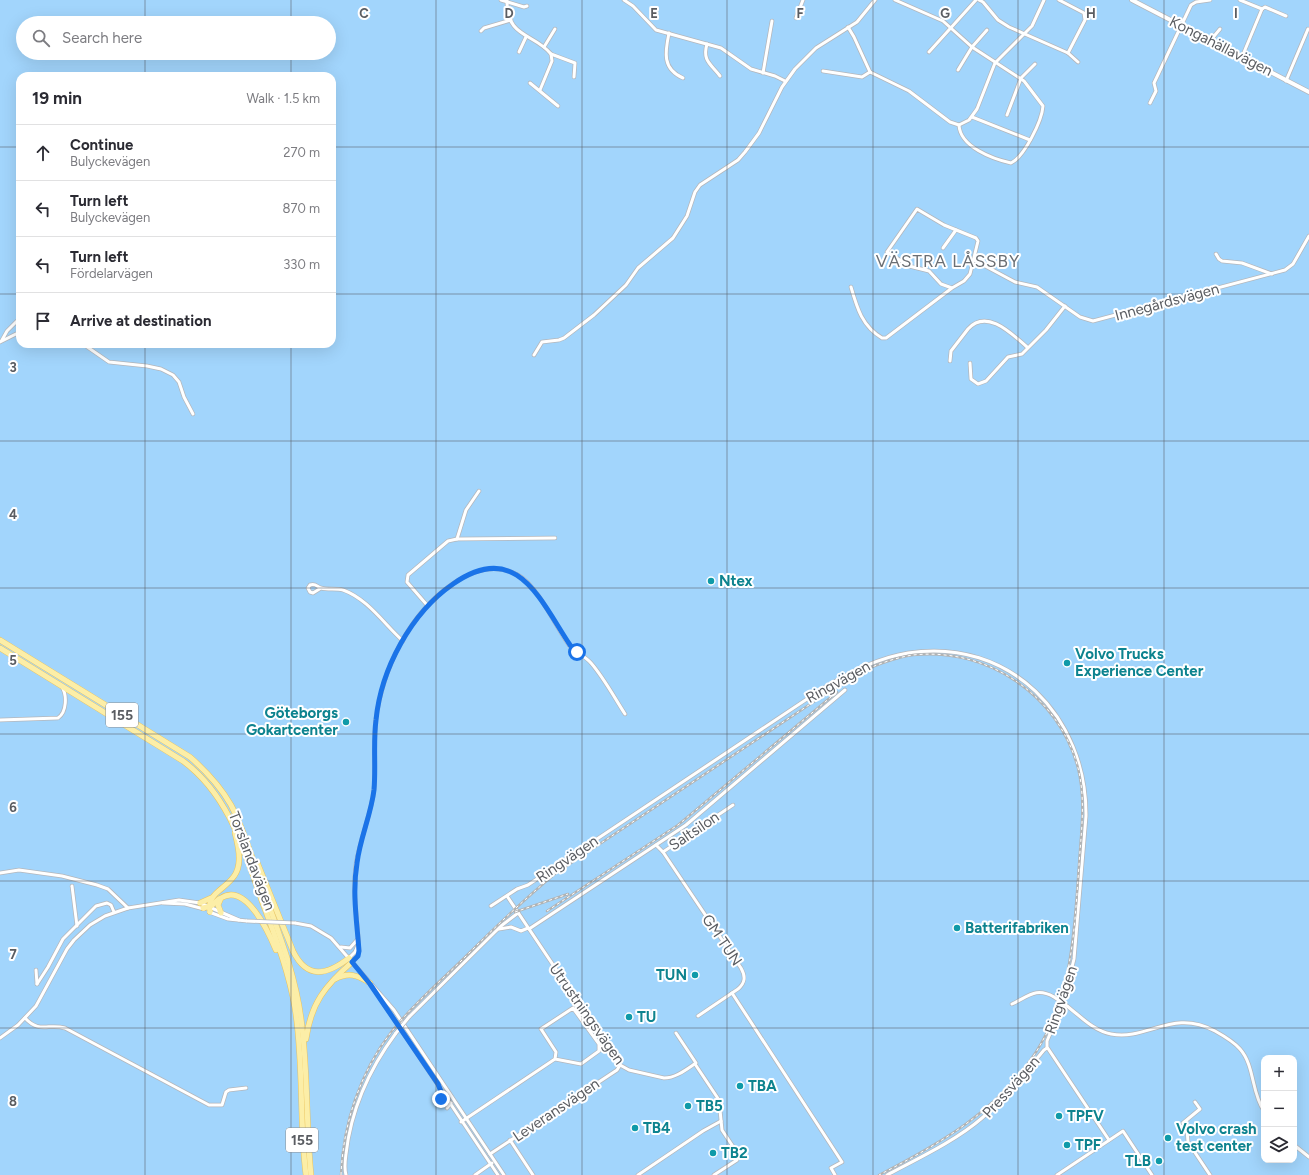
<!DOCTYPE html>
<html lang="en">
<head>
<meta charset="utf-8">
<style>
  body { margin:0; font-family:Figtree,sans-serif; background:#f7f7f7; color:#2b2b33 }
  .controls { position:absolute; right:12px; bottom:12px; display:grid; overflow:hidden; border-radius:8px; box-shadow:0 4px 16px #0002 }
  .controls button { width:36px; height:36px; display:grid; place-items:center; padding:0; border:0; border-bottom:1px solid #e1e1e2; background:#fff; color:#2b2b33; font:20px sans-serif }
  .stop { position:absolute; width:12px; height:12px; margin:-9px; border:3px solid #1a73e8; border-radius:50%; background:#fff }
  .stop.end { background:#1a73e8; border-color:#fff; box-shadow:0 1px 4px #0008 }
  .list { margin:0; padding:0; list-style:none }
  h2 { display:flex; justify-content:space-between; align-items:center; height:52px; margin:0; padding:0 16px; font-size:17px }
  h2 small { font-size:13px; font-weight:400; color:#7c7c81 }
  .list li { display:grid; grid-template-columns:26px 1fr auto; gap:12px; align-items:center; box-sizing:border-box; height:56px; padding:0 16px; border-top:1px solid #e1e1e2 }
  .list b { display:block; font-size:15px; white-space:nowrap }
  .list p { margin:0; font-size:13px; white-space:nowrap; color:#7c7c81 }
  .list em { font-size:13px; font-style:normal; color:#7c7c81 }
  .icon { flex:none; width:22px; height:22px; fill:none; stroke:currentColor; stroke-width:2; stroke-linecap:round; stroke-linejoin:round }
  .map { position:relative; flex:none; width:1309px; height:1175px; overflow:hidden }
  .search { position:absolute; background:#fff; box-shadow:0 4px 16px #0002; left:16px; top:16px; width:320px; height:44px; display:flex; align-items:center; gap:10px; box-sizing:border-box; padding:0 14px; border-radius:22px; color:#7c7c81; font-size:15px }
  .panel { position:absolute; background:#fff; box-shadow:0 4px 16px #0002; left:16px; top:72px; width:320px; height:276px; border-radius:12px }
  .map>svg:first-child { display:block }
</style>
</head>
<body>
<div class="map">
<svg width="1309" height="1175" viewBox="0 0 1309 1175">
  <rect width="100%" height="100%" fill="#eceae1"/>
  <path fill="#a2d5fc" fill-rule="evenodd" d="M0,0H1309V1175H0ZM23,23H329V53H23ZM20,76H332V344H20ZM1264,1058H1294V1160H1264Z"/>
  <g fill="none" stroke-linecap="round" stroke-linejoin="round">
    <g stroke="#b4b7bc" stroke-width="4.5">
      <g id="minor">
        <polyline points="501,0 524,7 527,6"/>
        <path d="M507,0C506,38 534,33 551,54L552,61L540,90"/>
        <polyline points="624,0 633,6 656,30 721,48 751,69 775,76 785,81"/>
        <path d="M895,0L943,21L972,47L1024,81L1043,106C1042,121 1024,157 1011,163C993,159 960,147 959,125"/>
        <polyline points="979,0 983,2 998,20 1009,27 1068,53 1078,62"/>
        <polyline points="1059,0 1084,13 1085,20 1068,53"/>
        <polyline points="1240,0 1262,9"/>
        <polyline points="1262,9 1265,7 1286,16"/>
        <polyline points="796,18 803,0"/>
        <polyline points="848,27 854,37 870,72 909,91 950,122 959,125 969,120 977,109 995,63 1032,26 1044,0"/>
        <polyline points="481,31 484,28 511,20"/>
        <path d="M669,33C665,52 662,69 683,78"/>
        <polyline points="1210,41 1220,29"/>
        <path d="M707,44C702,61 711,64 720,76"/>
        <polyline points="544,47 555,29"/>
        <polyline points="519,52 526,37"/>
        <polyline points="929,52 976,0"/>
        <polyline points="551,54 575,63 574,77"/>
        <polyline points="1242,57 1262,9"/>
        <polyline points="958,70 972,47 987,30"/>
        <polyline points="823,71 862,77 870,72"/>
        <polyline points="763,73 772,21"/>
        <polyline points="1286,81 1308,29"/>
        <polyline points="530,83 558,106"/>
        <polyline points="1150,103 1156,91 1154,83 1191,5 1196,2 1210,0"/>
        <polyline points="1007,115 1021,78 1035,64"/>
        <polyline points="972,117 1030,140"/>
        <polyline points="943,248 956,230"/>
        <polyline points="1216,254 1219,259 1222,261 1242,263 1272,274"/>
        <polyline points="974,260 1015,282 1037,287 1080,317 1093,321 1285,270 1293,264 1309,236"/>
        <path d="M851,287C857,308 862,326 882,338H886L952,288L941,284L929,271L909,266L887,252L917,209L944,225L976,238L978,241L970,274L964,281L952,288"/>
        <polyline points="2,340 7,331 20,318"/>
        <polyline points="0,342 20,332"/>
        <polyline points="83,344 109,362 147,366 161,369 173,375 179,382 184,397 193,414"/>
        <polyline points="534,355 542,342 559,340 564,338 594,315 626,285 638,268 673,238 687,216 695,192 700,185 738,160 745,152 759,133 782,87 795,69 816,48 857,22 875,0"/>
        <path d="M950,361L951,351L968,329C987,308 1012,334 1027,347"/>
        <polyline points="970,363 971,379 978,384 986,381 1008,357 1022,354 1046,330 1065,306"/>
        <polyline points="457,539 466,510 479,491"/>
        <path d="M321,588L313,593L310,592L308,588L310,585C316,583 317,587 321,588C328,590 336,588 343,590C368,599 384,624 403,641"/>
        <polyline points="427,605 407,582 408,575 448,541 457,539 555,538"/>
        <path d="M0,720L58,718C67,712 67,695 62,687"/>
        <polyline points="656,845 663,852 733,805"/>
        <path d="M663,852L741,968C746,977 745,983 738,989L698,1016"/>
        <polyline points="0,873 19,870 62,876 97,885 108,889 128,908"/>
        <polyline points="72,886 77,926"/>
        <path d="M507,896L620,1065L629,1070L664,1078C676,1078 687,1069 696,1063L676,1033"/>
        <polyline points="163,903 185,904 204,909"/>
        <path d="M491,906L517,889L528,885L819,691C846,674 876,658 908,653C1010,637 1087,717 1086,816L1074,959L1063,1003L1047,1041V1047L1109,1140"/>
        <polyline points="209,912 228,919 247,921"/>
        <polyline points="295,923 311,926 331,938 394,1010 504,1175"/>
        <polyline points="499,929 511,927 521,931 528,928"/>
        <polyline points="529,929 686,825 845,690"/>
        <polyline points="341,947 350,948 357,940"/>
        <polyline points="349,958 355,952 358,945"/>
        <path d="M352,962L357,957L359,951C358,922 352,894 356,864C360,839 371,815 374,789C376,765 373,741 376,718C384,665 411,610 457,581C476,569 498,564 518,575C538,586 555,626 569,645C575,652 585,656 591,663C604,678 614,697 625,714"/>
        <polyline points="36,970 37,984"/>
        <polyline points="37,984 48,967 63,939 96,906 107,903 111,905 114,912"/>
        <polyline points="732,993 842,1162 831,1168 835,1175"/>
        <polyline points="378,995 498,1175"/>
        <path d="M1012,1004C1029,996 1036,987 1054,997"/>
        <path d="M1067,1006C1080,1016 1094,1031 1111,1034C1148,1041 1172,1008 1215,1031C1224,1036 1233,1041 1240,1049C1255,1066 1251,1092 1264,1111"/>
        <polyline points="409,1017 501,926 518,913"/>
        <path d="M25,1018C40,1034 48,1023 65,1028L209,1105H222L226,1092L229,1090L246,1088"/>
        <polyline points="0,1038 18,1025 36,1006 67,949 74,940 90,925 105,916 128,908 179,900 200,903 239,920"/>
        <polyline points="695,1064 719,1100 722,1130 738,1154 737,1160 714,1175"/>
        <polyline points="441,1091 443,1097 441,1099"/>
        <polyline points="1195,1102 1200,1109 1183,1123 1187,1129 1188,1142 1210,1175"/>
        <polyline points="447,1108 451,1103"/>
        <polyline points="461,1122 555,1059 556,1052 541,1029 573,1008 599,1044 599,1051 581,1064 555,1059"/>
        <polyline points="510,1140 533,1175"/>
        <polyline points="1294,1145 1309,1157"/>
        <polyline points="490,1154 617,1070 620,1065"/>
        <path d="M346,1175C344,1168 345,1161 346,1154C351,1110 370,1068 396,1033"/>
        <polyline points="475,1175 492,1163"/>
        <polyline points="638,1175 703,1131 721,1121"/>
        <path d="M887,1175C917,1159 957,1140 982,1118C1006,1098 1024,1074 1044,1050L1047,1048"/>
        <polyline points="1057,1175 1123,1131 1152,1175"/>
      </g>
    </g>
    <g stroke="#b4b7bc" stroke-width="5.5">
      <polyline id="tertiary" points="1132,0 1309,92"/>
    </g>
    <g stroke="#ecc35b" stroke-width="6">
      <g id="primary">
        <path d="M0,640L190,757C206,771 220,786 231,805C244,830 252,858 261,884C278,931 297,977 302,1027C308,1076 306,1126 311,1175"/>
        <path d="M0,648L183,761C229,795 244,850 262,901C275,936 289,972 295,1008C304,1063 299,1120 306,1175"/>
        <path d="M257,862L293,951C307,980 327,975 349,958"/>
        <polyline points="200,903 211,898"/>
        <polyline points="203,908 211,906 219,899"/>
        <path d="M210,912C206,892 228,889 236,873C242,861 238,845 235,833"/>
        <path d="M221,913L218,905L221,898C246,882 269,933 276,950"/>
        <path d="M335,979C349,972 357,975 370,983"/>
        <path d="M306,1039C311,1003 325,986 352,962"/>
      </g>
    </g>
    <use href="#minor" stroke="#fff" stroke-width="3"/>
    <use href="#tertiary" stroke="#fff" stroke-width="4"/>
    <use href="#primary" stroke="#fceea7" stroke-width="5"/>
    <g stroke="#b2b3b3" stroke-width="2.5">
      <g id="rail">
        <polyline points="547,911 678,825 837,692"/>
        <polyline points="515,912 568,894"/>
        <path d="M341,1175C343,1124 360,1072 392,1031C412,1006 437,984 460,962C491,931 522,901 556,873L854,675C873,666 893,658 913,655C988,647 1059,696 1078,768C1086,800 1081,833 1079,865C1074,932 1073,993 1036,1052C998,1111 939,1144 879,1175"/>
      </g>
    </g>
    <use href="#rail" stroke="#fff" stroke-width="1" stroke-dasharray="3" stroke-linecap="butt"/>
    <g stroke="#b4b7bc" stroke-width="4.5" stroke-linecap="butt">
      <g id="minor-bridge">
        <polyline points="247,921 295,923"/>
        <polyline points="1054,997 1067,1006"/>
        <polyline points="396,1033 409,1017"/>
      </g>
    </g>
    <use href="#minor-bridge" stroke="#fff" stroke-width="3"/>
  </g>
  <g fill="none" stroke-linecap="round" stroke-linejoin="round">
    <path stroke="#1a73e8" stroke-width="5" d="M441,1099L442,1094L438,1084L370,984L352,962L358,956L359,951C357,922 352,893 357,863C360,838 371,815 374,790C376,767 373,743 376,720C381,669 411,613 453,584C517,539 540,600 570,645L577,652"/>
  </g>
  <path fill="none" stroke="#5a5d62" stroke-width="1" stroke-opacity="0.55" d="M145,0V23M291,0V23M436,0V1175M582,0V1175M727,0V1175M873,0V1175M1018,0V1175M1164,0V1175M145,53V76M291,53V76M0,147H20M332,147H1309M0,294H20M332,294H1309M145,344V1175M291,344V1175M0,441H1309M0,588H1309M0,734H1309M0,881H1309M0,1028H1309"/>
  <g fill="#0f9aa8" stroke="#fff" stroke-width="1.5">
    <circle cx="711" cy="581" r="4"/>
    <circle cx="1067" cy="663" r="4"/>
    <circle cx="346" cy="722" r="4"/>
    <circle cx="957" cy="928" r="4"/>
    <circle cx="695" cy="975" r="4"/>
    <circle cx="629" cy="1017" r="4"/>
    <circle cx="740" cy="1086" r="4"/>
    <circle cx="688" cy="1106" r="4"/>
    <circle cx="1059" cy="1116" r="4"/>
    <circle cx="635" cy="1128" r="4"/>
    <circle cx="1168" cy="1138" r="4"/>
    <circle cx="1067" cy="1145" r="4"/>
    <circle cx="713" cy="1153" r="4"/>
    <circle cx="1159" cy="1161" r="4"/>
  </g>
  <g text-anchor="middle" stroke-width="4" stroke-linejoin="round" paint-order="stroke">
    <g fill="#fff" stroke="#8c8e91" stroke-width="1">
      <rect x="106" y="703" width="32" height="24" rx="3"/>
      <rect x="286" y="1128" width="32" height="24" rx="3"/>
    </g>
    <g font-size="14" font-weight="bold" fill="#5a5d62">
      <text x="122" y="720">155</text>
      <text x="302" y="1145">155</text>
    </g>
    <g font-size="15" fill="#5a5d62" stroke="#fff">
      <text transform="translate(1221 46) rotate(27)" y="5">Kongahällavägen</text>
      <text transform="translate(1167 302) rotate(-15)" y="5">Innegårdsvägen</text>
      <text transform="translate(838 682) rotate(-29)" y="5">Ringvägen</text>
      <text transform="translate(694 831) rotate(-34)" y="5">Saltsilon</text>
      <text transform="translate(567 859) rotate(-34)" y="5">Ringvägen</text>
      <text transform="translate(252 861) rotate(69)" y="5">Torslandavägen</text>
      <text transform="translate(722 940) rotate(56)" y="5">GM TUN</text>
      <text transform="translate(1061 1000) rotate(-71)" y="5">Ringvägen</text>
      <text transform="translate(587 1014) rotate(55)" y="5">Utrustningsvägen</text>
      <text transform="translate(1011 1087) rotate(-48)" y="5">Pressvägen</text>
      <text transform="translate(556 1110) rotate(-34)" y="5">Leveransvägen</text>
    </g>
    <g font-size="15" font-weight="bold" fill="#0d838f" stroke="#fff" text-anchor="start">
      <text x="719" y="586">Ntex</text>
      <text x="1075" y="659">Volvo Trucks<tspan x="1075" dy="17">Experience Center</tspan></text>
      <text x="338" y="718" text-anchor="end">Göteborgs<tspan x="338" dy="17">Gokartcenter</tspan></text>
      <text x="965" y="933">Batterifabriken</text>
      <text x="687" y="980" text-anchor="end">TUN</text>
      <text x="637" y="1022">TU</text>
      <text x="748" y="1091">TBA</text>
      <text x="696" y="1111">TB5</text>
      <text x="1067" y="1121">TPFV</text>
      <text x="643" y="1133">TB4</text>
      <text x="1176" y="1134">Volvo crash<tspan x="1176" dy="17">test center</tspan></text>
      <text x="1075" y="1150">TPF</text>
      <text x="721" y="1158">TB2</text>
      <text x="1151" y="1166" text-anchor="end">TLB</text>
    </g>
    <g font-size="17" letter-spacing="1" fill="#6b6f74" stroke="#fff">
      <text x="948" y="267">VÄSTRA LÅSSBY</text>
    </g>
  </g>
  <g font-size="13" text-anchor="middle" font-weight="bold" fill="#5a5d62" stroke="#fff" stroke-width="4" stroke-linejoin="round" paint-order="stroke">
    <text x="364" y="18">C</text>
    <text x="509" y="18">D</text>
    <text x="654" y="18">E</text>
    <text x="800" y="18">F</text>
    <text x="945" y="18">G</text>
    <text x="1091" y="18">H</text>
    <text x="1236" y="18">I</text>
    <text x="13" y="372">3</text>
    <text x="13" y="519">4</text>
    <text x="13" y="665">5</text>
    <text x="13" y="812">6</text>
    <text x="13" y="959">7</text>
    <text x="13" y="1106">8</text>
  </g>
</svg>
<div class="controls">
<button>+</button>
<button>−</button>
<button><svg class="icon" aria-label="layers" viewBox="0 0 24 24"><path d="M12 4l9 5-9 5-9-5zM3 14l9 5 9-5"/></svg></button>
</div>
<div class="stop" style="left:577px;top:652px"></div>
<div class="stop end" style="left:441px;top:1099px"></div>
<div class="search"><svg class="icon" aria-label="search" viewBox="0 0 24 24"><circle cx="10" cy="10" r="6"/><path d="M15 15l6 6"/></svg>Search here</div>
<section class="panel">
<h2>19 min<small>Walk · 1.5 km</small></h2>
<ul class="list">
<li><svg class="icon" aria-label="ahead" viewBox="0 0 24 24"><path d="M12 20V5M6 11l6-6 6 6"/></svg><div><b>Continue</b><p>Bulyckevägen</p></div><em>270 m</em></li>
<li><svg class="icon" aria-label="left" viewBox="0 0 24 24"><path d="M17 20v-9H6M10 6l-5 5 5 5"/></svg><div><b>Turn left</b><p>Bulyckevägen</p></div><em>870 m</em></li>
<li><svg class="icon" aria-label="left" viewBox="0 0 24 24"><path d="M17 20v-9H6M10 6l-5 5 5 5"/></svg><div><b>Turn left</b><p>Fördelarvägen</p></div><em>330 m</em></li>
<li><svg class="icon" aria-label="arrive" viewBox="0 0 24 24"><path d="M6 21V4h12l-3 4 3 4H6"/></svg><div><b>Arrive at destination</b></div></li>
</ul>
</section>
</div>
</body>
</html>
